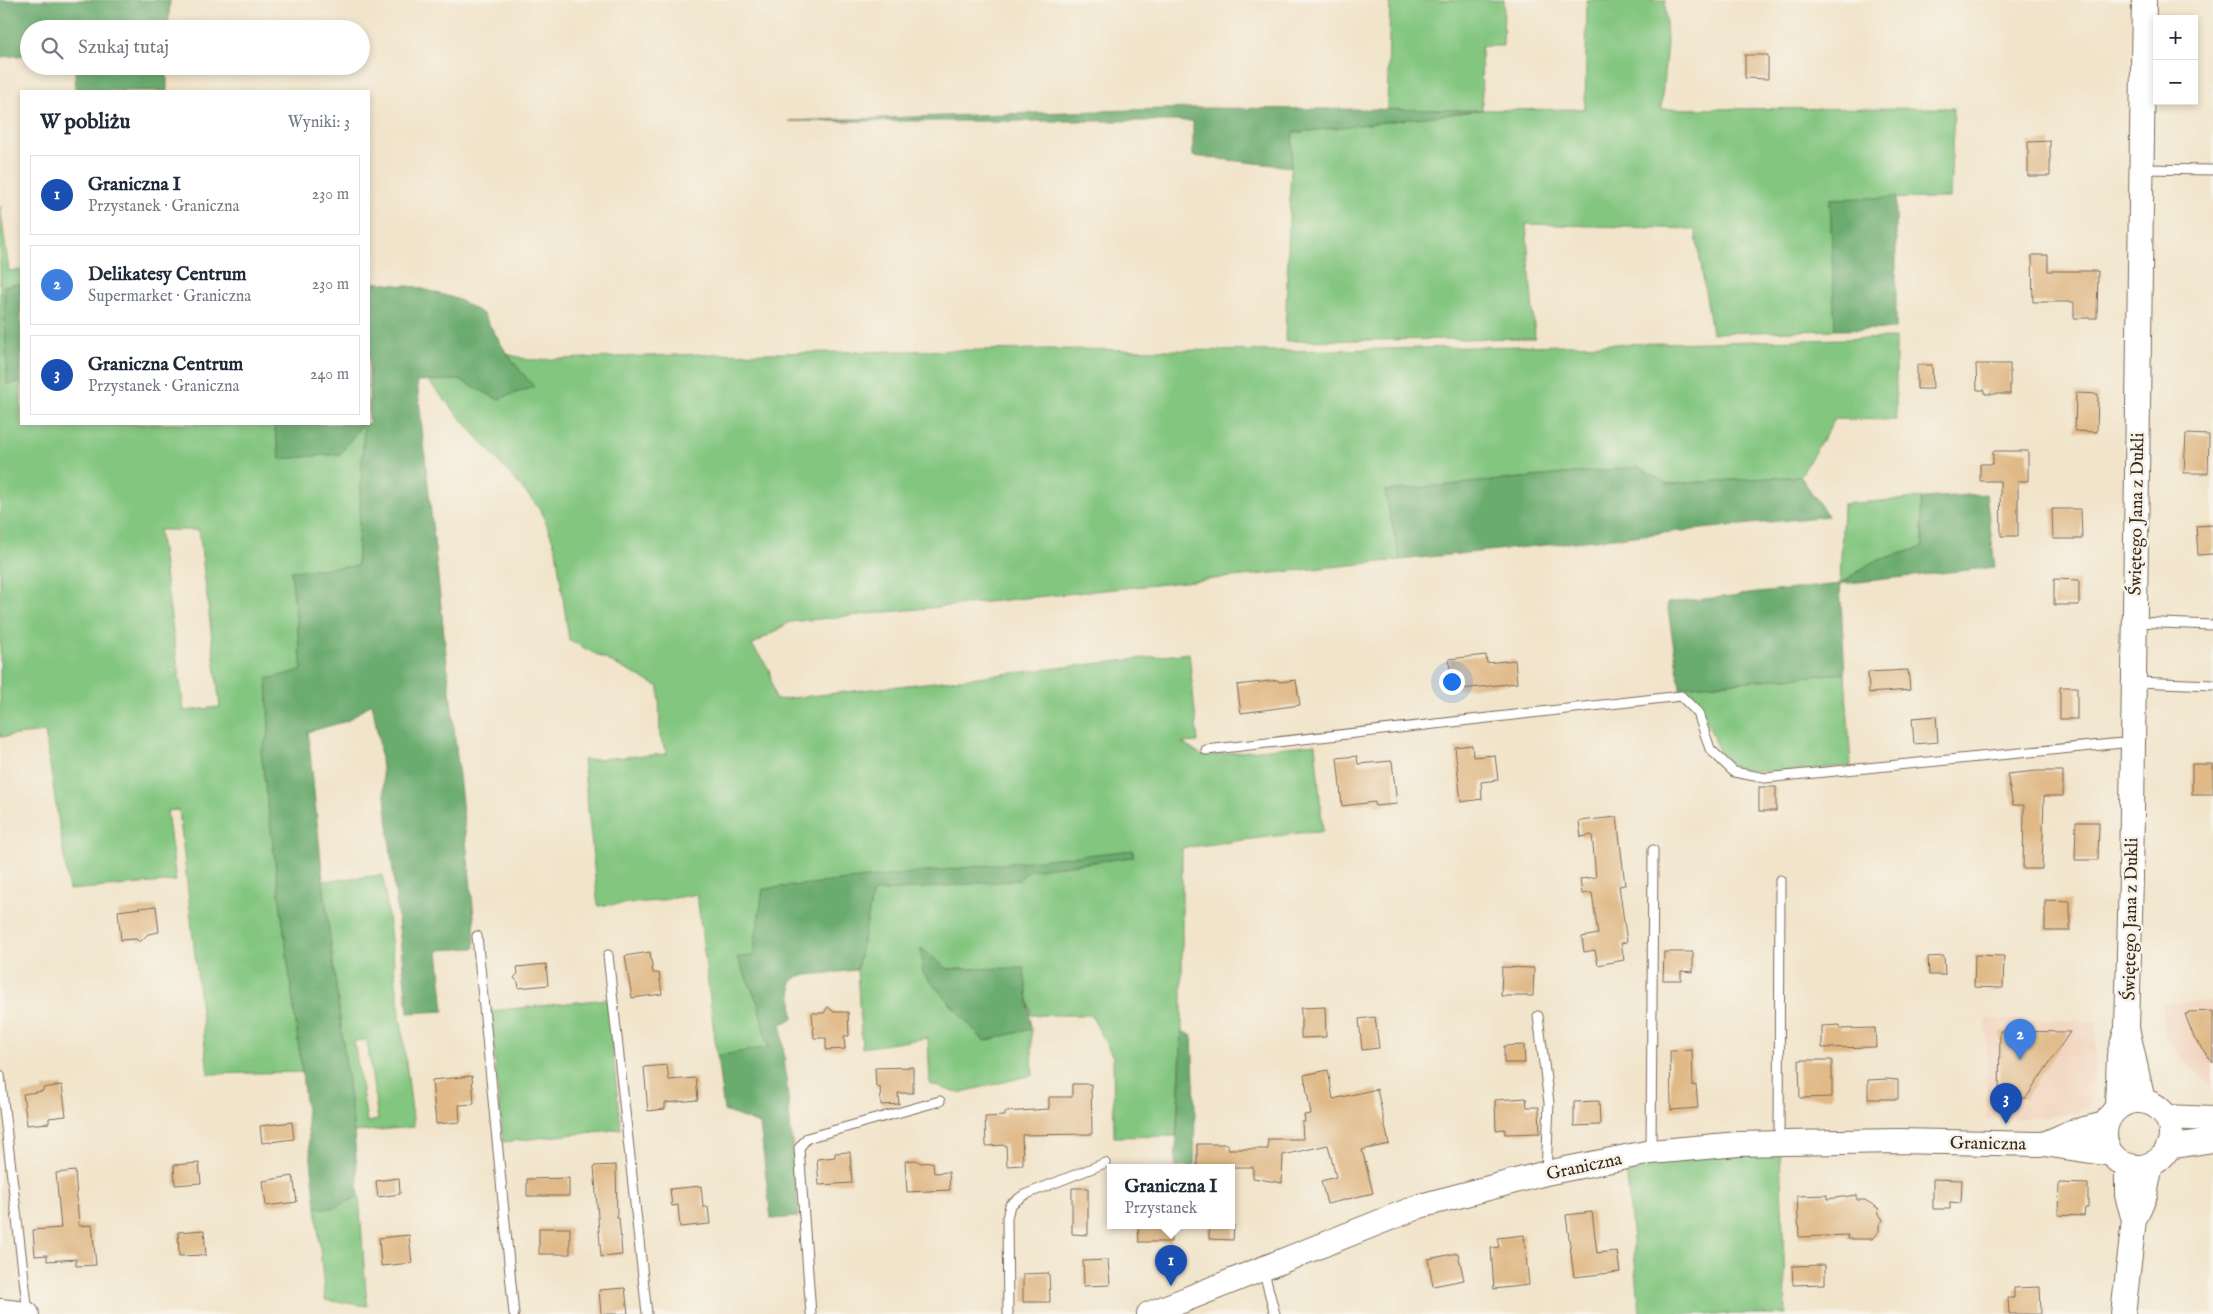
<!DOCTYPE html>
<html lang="pl">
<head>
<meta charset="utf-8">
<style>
  body { margin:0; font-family:"IM FELL English",serif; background:#f6f6f7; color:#1f2937 }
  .controls { position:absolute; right:15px; top:15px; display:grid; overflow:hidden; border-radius:0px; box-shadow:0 2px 8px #0003 }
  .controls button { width:45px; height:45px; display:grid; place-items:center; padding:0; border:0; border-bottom:1px solid #e0e1e3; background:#fff; color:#1f2937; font:25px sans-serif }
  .you { position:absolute; left:1451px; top:681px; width:18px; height:18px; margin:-12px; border:4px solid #fff; border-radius:50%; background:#1a73e8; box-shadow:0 0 0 8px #1a73e833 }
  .badge { display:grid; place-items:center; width:32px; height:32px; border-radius:50%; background:#b5179e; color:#fff; font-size:16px; font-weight:700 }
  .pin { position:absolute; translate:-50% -41px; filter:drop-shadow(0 1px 2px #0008) }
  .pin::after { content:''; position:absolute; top:26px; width:18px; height:15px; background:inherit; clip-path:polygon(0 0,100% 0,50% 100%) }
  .popup { position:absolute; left:1107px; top:1164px; width:128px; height:65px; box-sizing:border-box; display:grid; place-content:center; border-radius:0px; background:#fff; filter:drop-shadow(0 1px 4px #0005); font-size:16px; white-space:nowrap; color:#747a83 }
  .popup b { font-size:19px; color:#1f2937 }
  .popup::after { content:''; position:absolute; left:50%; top:100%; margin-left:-10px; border:10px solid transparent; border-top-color:#fff }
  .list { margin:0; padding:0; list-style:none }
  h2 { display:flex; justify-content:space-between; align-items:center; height:65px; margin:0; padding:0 20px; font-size:21px }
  h2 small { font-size:16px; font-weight:400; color:#747a83 }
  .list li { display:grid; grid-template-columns:32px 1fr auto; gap:15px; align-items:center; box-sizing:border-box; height:80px; margin:0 10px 10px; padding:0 10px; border:1px solid #e0e1e3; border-radius:0px }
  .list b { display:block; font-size:19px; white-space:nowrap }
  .list p { margin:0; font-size:16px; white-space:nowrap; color:#747a83 }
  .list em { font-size:16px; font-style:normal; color:#747a83 }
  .icon { flex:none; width:28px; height:28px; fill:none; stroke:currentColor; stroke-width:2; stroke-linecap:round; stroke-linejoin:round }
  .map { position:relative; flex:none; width:2213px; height:1314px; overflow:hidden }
  .search { position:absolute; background:#fff; box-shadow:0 2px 8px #0003; left:20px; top:20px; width:350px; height:55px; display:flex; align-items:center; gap:12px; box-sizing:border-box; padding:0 18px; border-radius:28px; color:#747a83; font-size:19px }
  .panel { position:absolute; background:#fff; box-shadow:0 2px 8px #0003; left:20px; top:90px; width:350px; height:335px; border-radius:0px }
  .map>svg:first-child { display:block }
</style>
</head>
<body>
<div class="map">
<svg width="2213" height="1314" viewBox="0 0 2213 1314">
  <rect width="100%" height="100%" fill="#f7f3e8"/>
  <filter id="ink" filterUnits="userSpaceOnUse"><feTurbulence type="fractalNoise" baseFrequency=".02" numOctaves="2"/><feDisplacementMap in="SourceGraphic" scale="10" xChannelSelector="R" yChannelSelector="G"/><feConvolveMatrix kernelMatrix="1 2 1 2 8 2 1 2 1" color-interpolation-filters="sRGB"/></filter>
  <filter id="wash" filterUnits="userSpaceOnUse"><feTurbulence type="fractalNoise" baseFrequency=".0096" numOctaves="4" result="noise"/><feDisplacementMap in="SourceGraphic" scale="20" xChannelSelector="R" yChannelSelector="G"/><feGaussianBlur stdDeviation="1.12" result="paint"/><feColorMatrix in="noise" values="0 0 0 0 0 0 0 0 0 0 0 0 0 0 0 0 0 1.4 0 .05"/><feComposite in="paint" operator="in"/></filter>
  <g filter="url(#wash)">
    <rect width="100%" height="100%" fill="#f1e4ca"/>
    <g fill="#f2d4be">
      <polygon points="2213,1002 2213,1084 2195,1071 2175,1050 2165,1037 2163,1019 2163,1003"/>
      <polygon points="1986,1019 2097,1021 2094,1096 2088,1106 2076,1113 2061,1115 2035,1118 1987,1119"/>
    </g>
    <g fill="#83c680" stroke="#5f784f" fill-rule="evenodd">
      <polygon points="1390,0 1504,0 1503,46 1481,46 1482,110 1585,109 1587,0 1665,0 1667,42 1661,109 1954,108 1950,198 1830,199 1835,330 1712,333 1695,229 1526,224 1535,338 1285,341 1292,133 1477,111 1387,110"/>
      <path d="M0,206L9,271L21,270V284L5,286L8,384L21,382V424H274L280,459L340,454L362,424H364L357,566L291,571L302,670L267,680L269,733L261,752L302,1072L208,1074L179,810L167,811L176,881L69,890L45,732L0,737ZM159,530H199L220,707L184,711Z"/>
      <polygon points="1896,338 1896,420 1835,419 1800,476 1668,484 1638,467 1385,491 1400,560 790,622 752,645 769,669 775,700 1189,653 1198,742 1182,743 1202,756 1315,744 1323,832 1299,833 1182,848 1182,1032 1176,1136 1114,1137 1113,1057 1091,1015 1031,1015 1023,968 948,969 921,949 923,973 984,1041 1031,1029 1033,1075 958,1093 930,1084 928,1038 862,1048 857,970 873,892 1019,880 1029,870 1133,857 1133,851 763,889 753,956 737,958 758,1003 768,1047 717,1056 697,894 657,901 598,906 583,760 667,754 660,737 659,687 569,640 556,549 541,510 428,381 460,380 498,399 533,387 507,354 529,360 705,354 1048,349 1284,351"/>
      <polygon points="1921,498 1923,547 1872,562 1840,584 1843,504"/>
      <path d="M1845,673L1851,766C1819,768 1765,777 1735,767C1727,764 1717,748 1714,740C1707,720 1701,702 1680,691V687Z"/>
      <path d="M383,875L414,1127L354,1132L323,881ZM367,1040L378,1120L367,1122L354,1041Z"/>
      <polygon points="607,999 621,1129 503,1142 490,1011"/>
      <polygon points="1780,1152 1786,1314 1640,1314 1626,1167 1707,1156"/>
      <polygon points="359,1196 367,1306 325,1300 316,1207 334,1208"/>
    </g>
    <g fill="#6aab6e" stroke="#526a46">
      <polygon points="0,0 170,0 168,29 29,29 29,55 0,57"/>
      <rect x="75" y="66" width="92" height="25"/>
      <polygon points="1193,108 1482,110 1293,133 1291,167 1193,156 1193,121 789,121"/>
      <polygon points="1896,197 1896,329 1835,330 1830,199"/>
      <path d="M369,282L416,287L457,299L483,314L507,354L534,387L498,399L460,380L417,381L474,916L475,948L438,950L444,1011L408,1013L379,741L372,703L347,721L308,732L323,881L354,1132L359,1196C344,1203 332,1211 316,1207L302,1072L261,752L269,732L267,679L302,670L291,571L357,566L364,424H369Z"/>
      <polygon points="21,284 21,382 7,384 4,286"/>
      <polygon points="274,424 362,424 340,454 280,459"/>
      <polygon points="1638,467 1668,484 1800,476 1828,516 1400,560 1385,491"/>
      <polygon points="1986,494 1995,567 1840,584 1845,673 1680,687 1667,603 1840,584 1872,562 1923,547 1921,498"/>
      <polygon points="1133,850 1133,857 1030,870 1019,880 873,892 857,970 799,976 791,982 793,1019 781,1024 799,1217 771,1219 760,1124 724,1111 717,1056 768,1047 758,1003 737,957 753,956 763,889"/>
      <polygon points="921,948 948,969 1024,968 1031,1029 984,1041 923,973"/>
      <polygon points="1182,1032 1192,1035 1195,1108 1194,1167 1175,1167"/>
    </g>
    <g id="blocks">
      <g fill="#e0b987">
        <polygon points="1745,55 1768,55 1768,79 1745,78"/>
        <polygon points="2050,141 2050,176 2028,176 2028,142"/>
        <polygon points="2032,255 2048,255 2048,271 2098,271 2097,318 2074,318 2074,302 2033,302"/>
        <polygon points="1976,364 2010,364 2010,394 1985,394 1985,390 1977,390"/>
        <polygon points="1917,365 1932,365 1933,389 1917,389"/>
        <polygon points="2076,393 2098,394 2097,432 2075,431"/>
        <polygon points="2186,434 2209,435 2208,473 2184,473"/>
        <polygon points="1993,451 2028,451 2028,481 2018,481 2018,536 2001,536 2000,481 1980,481 1980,464 1993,464"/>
        <polygon points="2052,509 2081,509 2082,539 2053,539"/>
        <polygon points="2213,525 2213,554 2198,555 2196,526"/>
        <polygon points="2054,579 2079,580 2079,605 2054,605"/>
        <polygon points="1486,655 1487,663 1515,660 1517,683 1452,690 1449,659"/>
        <polygon points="1908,670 1910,690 1869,693 1868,672"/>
        <polygon points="1278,680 1279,682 1296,680 1300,705 1241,713 1237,685"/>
        <rect x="2060" y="687" width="17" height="32"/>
        <polygon points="1936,716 1938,742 1914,744 1912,718"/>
        <polygon points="1472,745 1473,757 1495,755 1498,780 1481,782 1482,799 1461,802 1455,747"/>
        <polygon points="1357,756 1358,764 1392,761 1397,804 1375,806 1375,802 1342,806 1337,758"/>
        <rect x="2192" y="764" width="21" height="30"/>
        <polygon points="2037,771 2063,771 2063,796 2044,796 2042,869 2023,869 2024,805 2013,805 2007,774"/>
        <rect x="1759" y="787" width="17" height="24"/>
        <polygon points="1617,817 1625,885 1619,886 1627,942 1621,943 1624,960 1598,965 1595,950 1584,952 1582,937 1598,934 1592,893 1582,894 1580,879 1596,877 1592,835 1581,837 1579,821"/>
        <polygon points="2076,822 2099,822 2098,860 2075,860"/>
        <polygon points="2045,900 2070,901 2070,931 2045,931"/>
        <polygon points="156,906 159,932 148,934 140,942 136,939 121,940 118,911"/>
        <polygon points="650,952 653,973 659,973 662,994 632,998 625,956"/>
        <polygon points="1664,952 1693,952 1693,972 1681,971 1681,980 1663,980"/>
        <polygon points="1975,955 2004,956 2003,988 1974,987"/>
        <polygon points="1944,956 1945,975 1929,975 1928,957"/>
        <polygon points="546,964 548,985 519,988 518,982 514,978 518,973 517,967"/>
        <polygon points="1502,967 1534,968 1533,996 1501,996"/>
        <polygon points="828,1007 834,1012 848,1012 849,1036 844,1036 845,1049 826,1050 826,1038 814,1038 812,1013 824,1013"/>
        <polygon points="1325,1007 1326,1037 1301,1038 1301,1008"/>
        <polygon points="2213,1011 2213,1063 2194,1038 2185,1014 2188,1014 2188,1012"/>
        <polygon points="1375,1017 1379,1048 1362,1050 1359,1019"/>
        <polygon points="1840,1025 1840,1029 1875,1028 1876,1047 1822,1048 1822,1026"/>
        <polygon points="2000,1031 2070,1032 2026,1098 1999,1098"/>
        <polygon points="1524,1045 1525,1063 1504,1063 1504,1046"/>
        <polygon points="1692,1050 1693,1086 1696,1085 1698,1108 1671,1110 1670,1051"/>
        <polygon points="1799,1060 1832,1060 1832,1097 1800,1098"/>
        <polygon points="667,1065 669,1080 696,1078 698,1100 665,1103 665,1109 648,1111 644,1067"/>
        <polygon points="913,1067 913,1093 898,1093 899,1104 881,1105 880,1087 876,1087 875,1068"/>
        <polygon points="1328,1070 1333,1099 1377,1089 1389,1144 1362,1150 1373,1193 1327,1204 1321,1181 1336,1177 1328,1145 1283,1155 1282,1183 1253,1178 1253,1167 1197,1167 1197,1144 1228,1144 1228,1149 1268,1149 1268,1139 1303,1139 1302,1122 1305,1122 1304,1115 1311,1114 1304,1075"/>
        <polygon points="472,1076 474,1104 459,1105 460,1122 436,1124 432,1080"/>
        <polygon points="1887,1079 1898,1080 1898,1099 1868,1099 1868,1080"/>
        <polygon points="1072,1084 1091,1084 1092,1134 1022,1135 1023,1165 1007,1166 1006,1145 986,1146 985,1117 1005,1116 1005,1112 1049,1109 1049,1097 1072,1097"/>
        <polygon points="62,1085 66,1116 49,1118 49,1123 27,1125 23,1094 43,1091 43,1088"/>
        <polygon points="1526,1098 1527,1107 1539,1107 1540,1133 1505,1134 1505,1129 1496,1130 1495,1100"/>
        <polygon points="1599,1101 1600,1125 1574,1126 1574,1102"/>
        <polygon points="292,1122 294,1139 262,1143 260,1126"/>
        <polygon points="850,1152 852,1183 819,1185 817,1159 835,1157 835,1153"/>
        <polygon points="916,1160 921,1163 933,1162 934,1173 949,1172 950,1190 907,1192 905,1161"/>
        <polygon points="199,1163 201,1183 175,1185 174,1165"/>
        <polygon points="616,1165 617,1218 619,1218 622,1255 601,1257 594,1166"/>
        <polygon points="75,1171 79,1226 92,1225 96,1265 76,1266 76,1259 47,1261 47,1255 35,1256 33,1230 61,1228 56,1173"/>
        <polygon points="293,1176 297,1202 266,1206 263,1181"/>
        <polygon points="399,1178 400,1194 378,1197 376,1181"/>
        <polygon points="569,1178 569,1196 527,1196 527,1179"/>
        <polygon points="1933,1179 1962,1180 1961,1203 1950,1202 1950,1209 1933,1209"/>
        <polygon points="2059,1183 2088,1184 2088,1208 2085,1208 2084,1216 2058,1215"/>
        <polygon points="701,1186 703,1207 708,1207 710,1224 680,1227 678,1205 672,1206 670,1189"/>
        <polygon points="1072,1188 1088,1188 1088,1235 1072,1234"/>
        <polygon points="1827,1195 1827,1199 1857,1195 1857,1200 1865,1200 1878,1208 1879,1214 1883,1220 1879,1225 1879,1231 1872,1239 1848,1239 1848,1235 1799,1237 1797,1196"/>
        <polygon points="1592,1212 1597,1253 1617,1251 1620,1272 1574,1277 1566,1215"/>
        <polygon points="1138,1225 1171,1225 1171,1242 1139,1242"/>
        <polygon points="1209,1225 1234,1225 1233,1240 1209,1239"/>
        <rect x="539" y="1228" width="31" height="26"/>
        <polygon points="204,1230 206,1255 179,1256 178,1232"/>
        <polygon points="409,1235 412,1263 381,1266 379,1238"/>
        <polygon points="1524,1235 1529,1285 1494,1289 1491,1248 1499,1247 1497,1238"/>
        <polygon points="1458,1253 1464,1280 1433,1286 1428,1259"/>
        <polygon points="1108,1260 1110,1285 1084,1286 1083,1261"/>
        <polygon points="1825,1265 1825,1284 1793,1285 1792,1266"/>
        <polygon points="1049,1273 1050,1302 1023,1302 1023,1274"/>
        <polygon points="2040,1287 2041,1314 2009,1314 2008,1298 2014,1298 2014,1288"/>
        <polygon points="625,1288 628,1314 601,1314 599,1290"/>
      </g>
    </g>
  </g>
  <g filter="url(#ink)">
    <use href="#blocks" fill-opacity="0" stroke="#7b6b5a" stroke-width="1"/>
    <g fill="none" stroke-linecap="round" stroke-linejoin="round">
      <g stroke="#7b6b5a" stroke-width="11">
        <g id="lane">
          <polyline points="2142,169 2213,170"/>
          <polyline points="2136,622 2213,625"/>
          <polyline points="2136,682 2213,685"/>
          <polyline points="1206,750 1681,696 1698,713 1710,749 1734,772 1765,778 2132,742"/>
          <polyline points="477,936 514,1314"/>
          <polyline points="608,955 647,1314"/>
          <polyline points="1538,1016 1549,1103 1546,1173"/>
          <polyline points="0,1075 28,1313"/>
          <polyline points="1779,1142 1780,880"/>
          <polyline points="1651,1152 1653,850"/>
          <polyline points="1263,1269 1275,1314"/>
          <polyline points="811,1314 799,1148 807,1138 940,1101"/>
          <polyline points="1008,1314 1007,1218 1010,1205 1024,1195 1105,1163"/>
        </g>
      </g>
      <g stroke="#7b6b5a" stroke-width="26">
        <g id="secondary">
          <circle cx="2138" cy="1134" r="33"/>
          <polyline points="2143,1101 2127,1028 2131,878 2144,0"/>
          <polyline points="2117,1107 2119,1055 2125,1034"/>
          <polyline points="2167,1117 2213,1119"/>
          <polyline points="2044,1144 2072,1132 2106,1124"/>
          <polyline points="2168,1147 2213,1140"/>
          <polyline points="2127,1165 2127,1195 2134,1220"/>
          <polyline points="0,1311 27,1314"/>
          <polyline points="1149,1314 1420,1206 1546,1173 1651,1152 1738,1144 1897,1141 2044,1144 2111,1154"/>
          <polyline points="2123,1314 2134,1220 2145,1195 2151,1164"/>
        </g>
      </g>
      <use href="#lane" stroke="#fff" stroke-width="9"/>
      <use href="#secondary" stroke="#fff" stroke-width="24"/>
    </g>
  </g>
  <g text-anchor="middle" stroke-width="5" stroke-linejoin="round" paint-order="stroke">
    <g font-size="18" fill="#3b2a1e" stroke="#f7f3e8">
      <text transform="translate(2136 514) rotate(-89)" y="6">Świętego Jana z Dukli</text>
      <text transform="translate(2130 919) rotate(-89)" y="6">Świętego Jana z Dukli</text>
      <text transform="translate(1988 1143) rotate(1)" y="6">Graniczna</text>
      <text transform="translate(1584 1166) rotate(-12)" y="6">Graniczna</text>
    </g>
  </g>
</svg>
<div class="controls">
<button>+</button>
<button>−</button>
</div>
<div class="you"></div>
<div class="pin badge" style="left:1171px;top:1286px;background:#1a4fb4">1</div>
<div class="popup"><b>Graniczna I</b>Przystanek</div>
<div class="pin badge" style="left:2020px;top:1060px;background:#3f7fe0">2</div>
<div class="pin badge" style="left:2006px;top:1124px;background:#1a4fb4">3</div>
<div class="search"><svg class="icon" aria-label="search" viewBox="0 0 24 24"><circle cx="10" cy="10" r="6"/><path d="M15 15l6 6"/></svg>Szukaj tutaj</div>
<section class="panel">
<h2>W pobliżu<small>Wyniki: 3</small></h2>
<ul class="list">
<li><span class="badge" style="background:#1a4fb4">1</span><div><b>Graniczna I</b><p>Przystanek · Graniczna</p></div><em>230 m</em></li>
<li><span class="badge" style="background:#3f7fe0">2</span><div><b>Delikatesy Centrum</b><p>Supermarket · Graniczna</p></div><em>230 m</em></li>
<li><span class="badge" style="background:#1a4fb4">3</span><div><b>Graniczna Centrum</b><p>Przystanek · Graniczna</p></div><em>240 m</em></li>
</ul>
</section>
</div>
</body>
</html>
